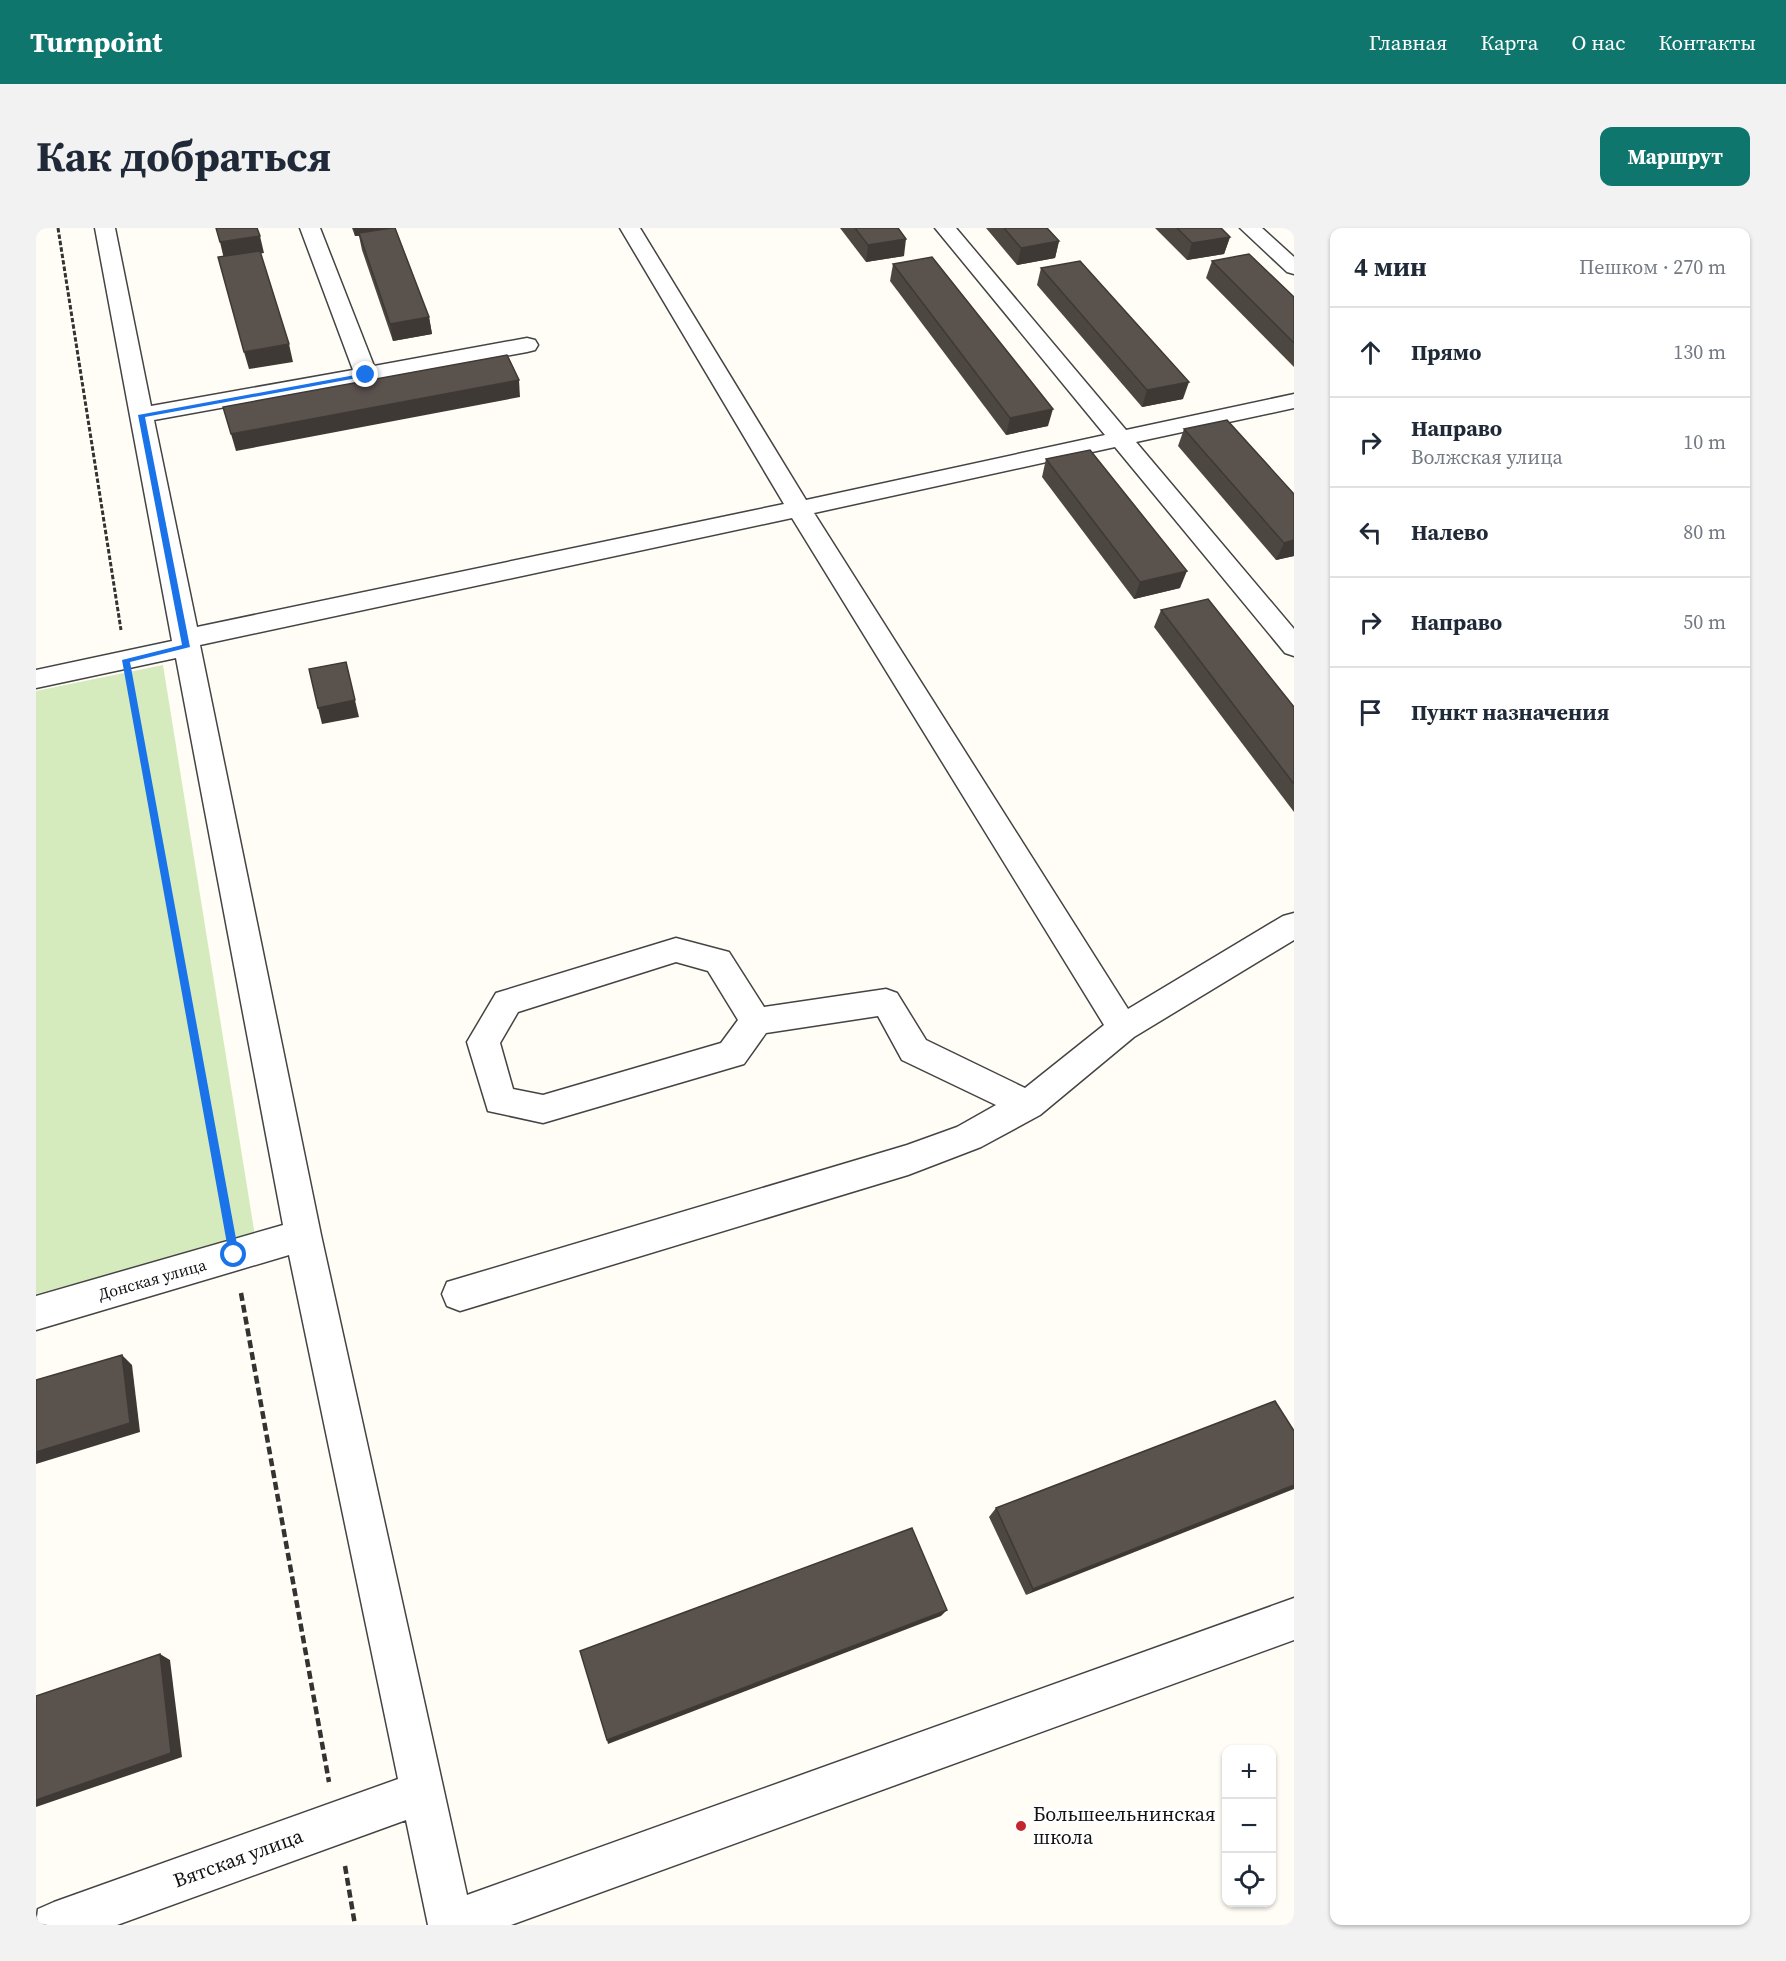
<!DOCTYPE html>
<html lang="ru">
<head>
<meta charset="utf-8">
<style>
  body { margin:0; font-family:"Source Serif 4",serif; background:#f2f2f3; color:#1f2937 }
  .controls { position:absolute; right:18px; bottom:18px; display:grid; overflow:hidden; border-radius:12px; box-shadow:0 2px 4px #0004 }
  .controls button { width:54px; height:54px; display:grid; place-items:center; padding:0; border:0; border-bottom:2px solid #e0e1e3; background:#fff; color:#1f2937; font:30px sans-serif }
  .stop { position:absolute; width:18px; height:18px; margin:-14px; border:4px solid #1a73e8; border-radius:50%; background:#fff }
  .stop.end { background:#1a73e8; border-color:#fff; box-shadow:0 2px 6px #0008 }
  .list { margin:0; padding:0; list-style:none }
  h2 { display:flex; justify-content:space-between; align-items:center; height:78px; margin:0; padding:0 24px; font-size:26px }
  h2 small { font-size:20px; font-weight:400; color:#747a83 }
  .list li { display:grid; grid-template-columns:39px 1fr auto; gap:18px; align-items:center; box-sizing:border-box; height:90px; padding:0 24px; border-top:2px solid #e0e1e3 }
  .list b { display:block; font-size:22px; white-space:nowrap }
  .list p { margin:0; font-size:20px; white-space:nowrap; color:#747a83 }
  .list em { font-size:20px; font-style:normal; color:#747a83 }
  .icon { flex:none; width:33px; height:33px; fill:none; stroke:currentColor; stroke-width:2; stroke-linecap:round; stroke-linejoin:round }
  .map { position:relative; flex:none; width:1258px; height:1697px; overflow:hidden; border-radius:12px }
  header { display:flex; align-items:center; gap:36px; box-sizing:border-box; height:84px; padding:0 30px; background:#0f766e; color:#fff }
  header strong { font-size:28px }
  nav { display:flex; gap:33px; margin-inline-start:auto; font-size:21px }
  .intro { display:flex; align-items:center; justify-content:space-between; box-sizing:border-box; height:144px; padding:0 36px }
  h1 { margin:0; font-size:42px }
  .button { padding:15px 27px; border-radius:12px; background:#0f766e; color:#fff; font-size:21px; font-weight:700 }
  main { display:flex; gap:36px; padding:0 36px }
  aside { flex:1; background:#fff; border-radius:12px; box-shadow:0 2px 4px #0004 }
  .map>svg:first-child { display:block }
</style>
</head>
<body>
<header>
<strong>Turnpoint</strong>
<nav><a>Главная</a><a>Карта</a><a>О нас</a><a>Контакты</a></nav>
</header>
<div class="intro"><h1>Как добраться</h1><a class="button">Маршрут</a></div>
<main>
<div class="map">
<svg width="1258" height="1697" viewBox="0 0 1258 1697">
  <rect width="100%" height="100%" fill="#fffdf5"/>
  <polygon fill="#d5ebbd" points="127,437 219,1008 0,1066 0,463"/>
  <g fill="none" stroke-linecap="round" stroke-linejoin="round">
    <g stroke="#444" stroke-width="3">
      <g id="minor">
        <path d="M59,0H79L115,178L317,142L264,0H284L338,138L491,110L499,112L502,117L499,122L491,124L118,192L161,399L748,276L584,0H604L770,272L1069,207L899,0H920L1090,202L1258,166V180L1100,214L1258,401V428L1249,425L1079,219L778,285L1092,781L1247,688L1258,685V712L1098,809L1004,887L945,919L872,947L424,1083L411,1078L406,1066L411,1054L871,917L921,899L960,877L866,832L842,788L730,805L708,836L507,895L452,883L431,814L460,765L640,710L693,724L728,779L850,761L861,765L890,812L989,860L1068,797L756,290L164,417L285,1007L431,1667L1258,1370V1412L475,1697H392L370,1592L81,1697H0L2,1681L18,1674L362,1551L253,1027L0,1102V1068L247,997L140,430L0,460V442L136,413ZM640,734L672,743L702,792L685,815L507,867L477,861L464,815L482,784Z"/>
        <polygon points="1204,0 1226,0 1258,29 1258,46 1251,44"/>
      </g>
    </g>
    <polyline stroke="#333" stroke-width="3" stroke-dasharray="4.5 2" stroke-linecap="butt" points="22,0 85,402"/>
    <polyline stroke="#333" stroke-width="4" stroke-dasharray="5 3" stroke-linecap="butt" points="96,463 188,973"/>
    <g stroke="#333" stroke-width="4.5" stroke-dasharray="8 4" stroke-linecap="butt">
      <polyline points="188,971 191,990"/>
      <polyline points="205,1065 293,1554"/>
      <polyline points="309,1638 319,1697"/>
    </g>
    <use href="#minor" fill="#fff" fill-rule="evenodd"/>
  </g>
  <g fill="#4d4742">
    <polygon points="316,0 359,0 393,89 396,106 357,113 326,22 323,8 319,8"/>
    <polygon points="804,0 862,0 868,28 830,34"/>
    <polygon points="950,0 1011,0 1023,13 1019,30 981,37"/>
    <polygon points="1119,0 1185,0 1194,9 1188,26 1151,32"/>
    <polygon points="1176,33 1258,69 1258,139 1170,50"/>
    <polygon points="857,36 1012,198 970,207 854,53"/>
    <polygon points="1005,40 1147,171 1106,179 1001,57"/>
    <polygon points="1148,201 1258,266 1258,328 1240,332 1142,218"/>
    <polygon points="1010,231 1144,360 1098,371 1006,249"/>
    <polygon points="1125,382 1258,479 1258,584 1118,399"/>
    <polygon points="1239,1173 990,1367 953,1289 960,1280"/>
  </g>
  <g fill="#3f3936">
    <polygon points="318,0 357,0 358,2 319,8"/>
    <polygon points="224,8 228,25 188,31 184,14"/>
    <polygon points="1194,9 1188,26 1151,32 1156,15"/>
    <polygon points="870,11 868,28 830,34 832,17"/>
    <polygon points="1023,13 1019,30 981,37 985,20"/>
    <polygon points="393,89 396,106 357,113 354,96"/>
    <polygon points="253,116 257,134 213,141 208,124"/>
    <polygon points="483,152 484,169 200,223 195,206"/>
    <polygon points="1153,154 1147,171 1106,179 1111,162"/>
    <polygon points="1017,181 1012,198 970,207 974,190"/>
    <polygon points="1258,312 1258,328 1240,332 1248,315"/>
    <polygon points="1151,343 1144,360 1098,371 1104,354"/>
    <polygon points="310,434 323,489 286,496 282,480"/>
    <polygon points="86,1127 96,1137 104,1204 0,1236 0,1224"/>
    <polygon points="1258,1257 1258,1261 990,1367 997,1361"/>
    <polygon points="911,1382 905,1388 572,1516 571,1512"/>
    <polygon points="124,1426 134,1432 146,1529 0,1579 0,1572"/>
  </g>
  <g fill="#5a524d" stroke="#3f3936" stroke-width="1.5">
    <polygon points="180,0 221,0 224,8 184,14"/>
    <polygon points="355,0 359,0 393,89 354,96 323,5"/>
    <polygon points="819,0 862,0 870,11 832,17"/>
    <polygon points="968,0 1011,0 1023,13 985,20"/>
    <polygon points="1141,0 1185,0 1194,9 1156,15"/>
    <polygon points="224,23 253,116 208,124 182,29"/>
    <polygon points="1213,26 1258,69 1258,115 1176,33"/>
    <polygon points="896,29 1017,181 974,190 857,36"/>
    <polygon points="1044,33 1153,154 1111,162 1005,40"/>
    <polygon points="471,127 483,152 195,206 187,179"/>
    <polygon points="1191,192 1258,266 1258,312 1248,315 1148,201"/>
    <polygon points="1054,222 1151,343 1104,354 1010,231"/>
    <polygon points="1172,371 1258,479 1258,556 1125,382"/>
    <polygon points="310,434 319,472 282,480 273,441"/>
    <polygon points="86,1127 94,1195 0,1224 0,1152"/>
    <polygon points="1239,1173 1258,1203 1258,1257 997,1361 960,1280"/>
    <polygon points="876,1300 911,1382 571,1512 544,1423"/>
    <polygon points="124,1426 135,1525 0,1572 0,1468"/>
  </g>
  <polygon fill="#1a73e8" points="330,145 332,148 109,189 154,419 94,434 203,1027 198,1032 193,1027 86,432 146,417 102,187"/>
  <circle fill="#c4262e" stroke="#fff" stroke-width="2" cx="985" cy="1598" r="6"/>
  <g text-anchor="middle" stroke-width="6" stroke-linejoin="round" paint-order="stroke">
    <g font-size="16" fill="#111" stroke="#fff">
      <text transform="translate(116 1051) rotate(-16)" y="6">Донская улица</text>
    </g>
    <g font-size="20" fill="#111" stroke="#fff" text-anchor="start">
      <text x="997" y="1593">Большеельнинская<tspan x="997" dy="23">школа</tspan></text>
    </g>
    <g font-size="20" fill="#111" stroke="#fff">
      <text transform="translate(202 1630) rotate(-20)" y="7">Вятская улица</text>
    </g>
  </g>
</svg>
<div class="controls">
<button>+</button>
<button>−</button>
<button><svg class="icon" aria-label="locate" viewBox="0 0 24 24"><circle cx="12" cy="12" r="6"/><path d="M12 2v4M12 18v4M2 12h4M18 12h4"/></svg></button>
</div>
<div class="stop" style="left:198px;top:1027px"></div>
<div class="stop end" style="left:330px;top:147px"></div>
</div>
<aside>
<h2>4 мин<small>Пешком · 270 m</small></h2>
<ul class="list">
<li><svg class="icon" aria-label="ahead" viewBox="0 0 24 24"><path d="M12 20V5M6 11l6-6 6 6"/></svg><div><b>Прямо</b></div><em>130 m</em></li>
<li><svg class="icon" aria-label="right" viewBox="0 0 24 24"><path d="M7 20v-9h11M14 6l5 5-5 5"/></svg><div><b>Направо</b><p>Волжская улица</p></div><em>10 m</em></li>
<li><svg class="icon" aria-label="left" viewBox="0 0 24 24"><path d="M17 20v-9H6M10 6l-5 5 5 5"/></svg><div><b>Налево</b></div><em>80 m</em></li>
<li><svg class="icon" aria-label="right" viewBox="0 0 24 24"><path d="M7 20v-9h11M14 6l5 5-5 5"/></svg><div><b>Направо</b></div><em>50 m</em></li>
<li><svg class="icon" aria-label="arrive" viewBox="0 0 24 24"><path d="M6 21V4h12l-3 4 3 4H6"/></svg><div><b>Пункт назначения</b></div></li>
</ul>
</aside>
</main>
</body>
</html>
